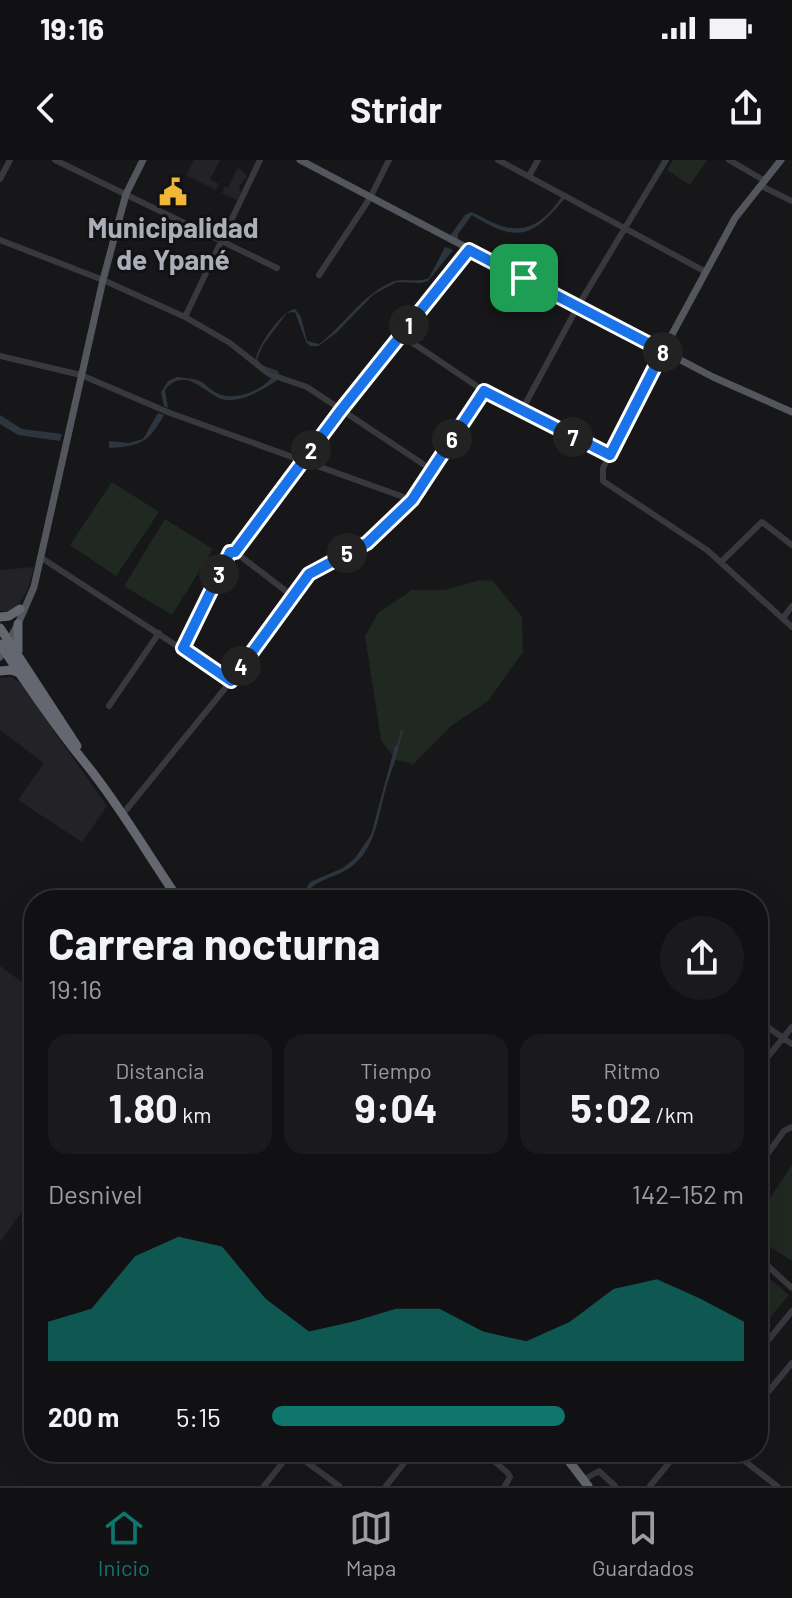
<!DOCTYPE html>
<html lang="es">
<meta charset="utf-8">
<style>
body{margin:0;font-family:Barlow,sans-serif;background:#1a1a1c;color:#f1f3f6;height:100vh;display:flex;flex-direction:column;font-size:30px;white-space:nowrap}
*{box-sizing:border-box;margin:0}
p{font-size:26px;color:#9c9da0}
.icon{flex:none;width:44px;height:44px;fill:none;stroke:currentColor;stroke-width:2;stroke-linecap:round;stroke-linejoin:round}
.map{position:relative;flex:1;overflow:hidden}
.panel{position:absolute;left:24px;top:730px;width:744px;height:572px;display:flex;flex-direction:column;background:#111113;border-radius:32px;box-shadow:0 8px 32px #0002,0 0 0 2px #303133}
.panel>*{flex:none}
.pin{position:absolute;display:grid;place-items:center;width:68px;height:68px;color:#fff;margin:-34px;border-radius:16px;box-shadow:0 4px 12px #0006}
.km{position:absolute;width:40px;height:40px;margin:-20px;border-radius:50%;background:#222;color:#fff;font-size:22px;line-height:40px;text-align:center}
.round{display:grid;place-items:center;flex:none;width:84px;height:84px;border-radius:42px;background:#1a1a1c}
.summary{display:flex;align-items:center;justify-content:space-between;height:136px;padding:0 24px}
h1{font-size:44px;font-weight:700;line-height:60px}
.stats{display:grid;grid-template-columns:repeat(3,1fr);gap:12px;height:136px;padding:8px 24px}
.stats div{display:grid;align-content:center;border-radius:20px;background:#1a1a1c;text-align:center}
.stats b{font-size:40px;font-weight:700}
.stats small{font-size:22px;font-weight:400}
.stats p{font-size:22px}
.chart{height:224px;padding:16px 24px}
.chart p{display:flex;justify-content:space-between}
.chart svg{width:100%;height:144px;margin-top:8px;fill:#0f766e;opacity:.7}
ul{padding:0 24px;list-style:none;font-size:26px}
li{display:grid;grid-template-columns:128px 96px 1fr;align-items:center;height:60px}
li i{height:20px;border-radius:10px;background:#0f766e}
.status{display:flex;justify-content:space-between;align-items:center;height:56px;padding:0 40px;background:#111113;direction:ltr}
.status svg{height:22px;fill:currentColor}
header{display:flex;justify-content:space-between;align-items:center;height:104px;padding:0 24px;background:#111113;font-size:36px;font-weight:700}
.menu{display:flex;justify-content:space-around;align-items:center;height:112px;border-top:2px solid #303133;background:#111113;font-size:22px;color:#9c9da0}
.menu a{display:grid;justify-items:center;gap:4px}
.menu .on{color:#0f766e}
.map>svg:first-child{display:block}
</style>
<div class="status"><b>19:16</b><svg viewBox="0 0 49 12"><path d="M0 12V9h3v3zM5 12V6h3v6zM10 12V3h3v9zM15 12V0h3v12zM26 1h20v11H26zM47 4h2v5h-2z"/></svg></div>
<header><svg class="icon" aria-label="back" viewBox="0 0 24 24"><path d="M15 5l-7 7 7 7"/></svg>Stridr<svg class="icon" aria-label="share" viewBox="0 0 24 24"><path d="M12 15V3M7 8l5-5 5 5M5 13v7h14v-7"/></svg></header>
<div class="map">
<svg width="792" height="1326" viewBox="0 0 792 1326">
<rect width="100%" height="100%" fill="#171719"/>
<path fill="#232327" d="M 194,0 L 220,0 L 210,19 L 219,24 L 216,30 L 186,15 Z
M 238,7 L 247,16 L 239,26 L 241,32 L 237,40 L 222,33 L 225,26 L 228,27 Z
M 34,407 L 28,429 L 17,447 L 11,451 L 0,451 L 0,410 Z
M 11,517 L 20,523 L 107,646 L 82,682 L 18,640 L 44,603 L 0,570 L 0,518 Z
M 0,806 L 34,831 L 34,1035 L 0,1082 Z"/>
<path fill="#1f2821" d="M 673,0 L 707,0 L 690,25 L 667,10 Z
M 112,322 L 159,352 L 116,416 L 70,385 Z
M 165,359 L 213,389 L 172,455 L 124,426 Z
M 480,420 L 493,421 L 522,457 L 523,492 L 488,541 L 451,566 L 413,604 L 396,600 L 381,580 L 365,476 L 378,453 L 412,430 L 444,430 Z
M 792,1005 L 792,1101 L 758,1079 L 758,1056 Z
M 758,1109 L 789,1135 L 758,1172 Z"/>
<path fill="#2d363e" d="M 562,36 L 565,38 C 533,77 518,84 472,55 L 458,74 L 458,80 L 450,76 L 465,55 L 471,52 C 479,55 486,60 494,63 C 525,77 545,62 562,36 Z
M 445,87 L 453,90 L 428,121 L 421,123 L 397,122 L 374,134 L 336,173 L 318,186 L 310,186 L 306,182 L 295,152 L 287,153 L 263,185 L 257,199 L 261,205 L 278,211 L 279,215 L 255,203 C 255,189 281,151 295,149 L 301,157 L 307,181 L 319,184 C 344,166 361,135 392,122 C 403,118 417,123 429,118 Z
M 177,217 C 183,218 191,218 197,220 C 205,222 210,231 219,234 C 236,241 261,231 272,217 L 279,219 C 264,229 245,241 226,240 C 207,238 187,203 165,230 L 168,248 L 164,246 L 161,232 L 168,221 Z
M 158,253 L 164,255 C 148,283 141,286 109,288 L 109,281 L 129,283 L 143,279 Z
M 0,255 L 22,269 L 62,274 L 60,281 L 18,275 L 0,264 Z
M 395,586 L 399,586 C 396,601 390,613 386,628 C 378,655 376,688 352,706 C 334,720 312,718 302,740 L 299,740 L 310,722 L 343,708 L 355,698 L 371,675 Z"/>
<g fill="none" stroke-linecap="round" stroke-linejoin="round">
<path stroke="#2d363e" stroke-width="2" d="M 398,585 L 402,571"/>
<path stroke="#38393e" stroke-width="6" d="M 55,0 L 277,108
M 498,0 L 706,112
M 729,0 L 765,21
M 529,16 L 538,0
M 0,19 L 10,0
M 761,26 L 792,41
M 0,80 L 103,120 L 185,157 L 230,183 L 269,214 L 307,227 L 432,310
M 319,115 L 370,38 L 389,0
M 185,157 L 260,0
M 401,175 L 484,231 L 610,295
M 663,191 L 603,308 L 603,321 L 707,390 L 792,467
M 0,196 L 81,215 L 170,253 L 412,340
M 522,250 L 578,146 L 666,0
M 235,392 L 291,435
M 40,397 L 231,521
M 721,402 L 762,362 L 792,385
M 783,458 L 792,446
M 183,488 L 230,392 L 235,392 L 341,250 L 469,90
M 109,546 L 159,473
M 122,655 L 231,521 L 309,414 L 367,383 L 412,340 L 484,231
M 758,860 L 783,878 L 792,867
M 758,909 L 783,878 L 792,884
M 758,1007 L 784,971 L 792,967
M 758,1097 L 792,1128
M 758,1193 L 792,1151
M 758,1244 L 792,1203
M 293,1292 L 339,1326
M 483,1292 L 508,1313 L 510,1317 L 505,1326
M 733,1292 L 777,1326
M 583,1320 L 599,1311 L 615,1326
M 264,1326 L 291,1292
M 386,1326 L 413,1292
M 650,1326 L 678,1292"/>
<path stroke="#54565d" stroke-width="7" d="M 300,0 L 713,217 L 792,252
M 663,191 L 735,58 L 781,0
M 0,497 L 18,464 L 34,427 L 103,120 L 126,34 L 143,0"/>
<path stroke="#64676f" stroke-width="9" d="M 0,457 L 9,456 L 20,449
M 18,464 L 18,491
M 0,468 L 77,586
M 0,484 C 27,525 55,566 86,604 C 120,646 148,695 179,740
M 0,511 L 11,510 L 20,513
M 562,1292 L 588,1326"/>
</g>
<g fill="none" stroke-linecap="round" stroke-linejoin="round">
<defs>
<path id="route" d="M 469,90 L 663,191 L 610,295 L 484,231 L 412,340 L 367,383 L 309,414 L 231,521 L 183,488 L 230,392 L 235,392 L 341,250 Z"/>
</defs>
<use href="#route" stroke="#fff" stroke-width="16"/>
<use href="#route" stroke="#1a73e8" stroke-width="10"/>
</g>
<defs>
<symbol id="civic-bare" viewBox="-9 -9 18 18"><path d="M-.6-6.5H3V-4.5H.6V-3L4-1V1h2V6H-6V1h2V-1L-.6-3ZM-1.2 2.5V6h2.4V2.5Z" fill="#f1b837" stroke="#121215" stroke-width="2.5" paint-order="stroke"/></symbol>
</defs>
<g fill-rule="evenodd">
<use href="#civic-bare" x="153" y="12" width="40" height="40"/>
</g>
<g text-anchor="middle" stroke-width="6" stroke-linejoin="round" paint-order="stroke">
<g font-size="28" font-weight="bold" fill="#aaaeb9" stroke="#121215">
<text x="173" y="78">Municipalidad<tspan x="173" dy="32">de Ypané</tspan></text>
</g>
</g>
</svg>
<div class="pin" style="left:524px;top:118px;background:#1e9e55"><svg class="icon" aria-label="arrive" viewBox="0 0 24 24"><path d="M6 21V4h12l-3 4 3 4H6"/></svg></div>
<b class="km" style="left:409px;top:165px">1</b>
<b class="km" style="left:311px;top:290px">2</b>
<b class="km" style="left:219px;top:414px">3</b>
<b class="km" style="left:241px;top:506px">4</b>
<b class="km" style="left:347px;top:393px">5</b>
<b class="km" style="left:452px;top:279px">6</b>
<b class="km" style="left:573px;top:277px">7</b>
<b class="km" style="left:663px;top:192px">8</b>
<section class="panel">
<div class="summary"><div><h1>Carrera nocturna</h1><p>19:16</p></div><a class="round"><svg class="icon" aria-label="share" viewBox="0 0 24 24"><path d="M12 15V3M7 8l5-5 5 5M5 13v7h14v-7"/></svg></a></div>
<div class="stats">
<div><p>Distancia</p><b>1.80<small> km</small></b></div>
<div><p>Tiempo</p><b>9:04</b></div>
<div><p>Ritmo</p><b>5:02<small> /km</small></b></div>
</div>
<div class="chart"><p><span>Desnivel</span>142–152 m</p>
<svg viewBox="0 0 160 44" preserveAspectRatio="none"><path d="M0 44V32L10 28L20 12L30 6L40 9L50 25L60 35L70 32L80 28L90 28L100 35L110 38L120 32L130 22L140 19L150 25L160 32V44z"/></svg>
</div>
<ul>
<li><b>200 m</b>5:15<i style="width:62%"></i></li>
</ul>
</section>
</div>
<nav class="menu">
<a class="on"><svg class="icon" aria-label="home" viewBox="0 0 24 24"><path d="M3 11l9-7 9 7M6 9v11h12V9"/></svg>Inicio</a>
<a><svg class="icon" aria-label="map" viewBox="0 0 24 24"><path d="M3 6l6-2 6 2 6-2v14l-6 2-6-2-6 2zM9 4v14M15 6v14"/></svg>Mapa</a>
<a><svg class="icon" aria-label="saved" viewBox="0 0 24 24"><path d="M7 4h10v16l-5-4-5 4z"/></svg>Guardados</a>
</nav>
